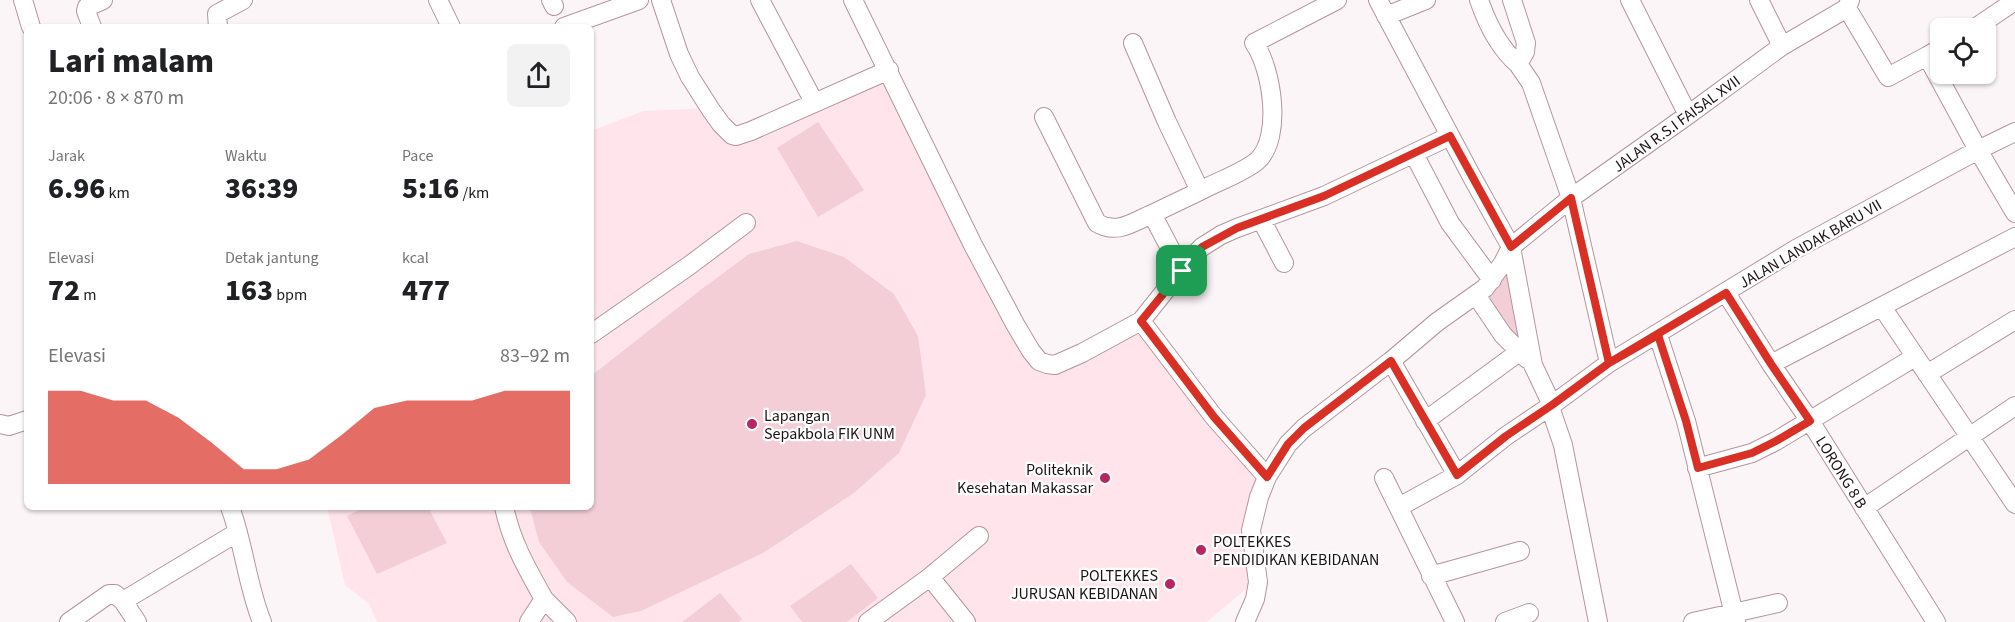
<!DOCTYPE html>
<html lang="id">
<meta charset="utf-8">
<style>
body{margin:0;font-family:"Source Sans 3",sans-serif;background:#f2f2f2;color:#202124;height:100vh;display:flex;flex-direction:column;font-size:22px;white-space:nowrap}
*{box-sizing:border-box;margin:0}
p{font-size:20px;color:#757577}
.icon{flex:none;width:33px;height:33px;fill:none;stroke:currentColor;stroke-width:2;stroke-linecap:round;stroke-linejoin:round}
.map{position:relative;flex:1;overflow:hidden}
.sheet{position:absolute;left:24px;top:24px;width:570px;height:486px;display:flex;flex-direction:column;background:#fff;border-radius:9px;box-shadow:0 2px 4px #0004}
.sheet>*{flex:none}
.buttons{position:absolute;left:1930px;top:18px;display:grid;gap:12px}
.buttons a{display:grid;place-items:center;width:66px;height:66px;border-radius:9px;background:#fff;box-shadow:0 2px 4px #0004;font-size:30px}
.pin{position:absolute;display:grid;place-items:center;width:51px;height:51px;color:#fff;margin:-26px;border-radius:12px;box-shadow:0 3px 9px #0006}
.round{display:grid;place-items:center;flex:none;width:63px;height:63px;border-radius:9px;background:#f2f2f2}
.head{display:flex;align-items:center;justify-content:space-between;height:102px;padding:0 24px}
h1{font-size:33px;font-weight:800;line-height:45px}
.stats{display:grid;grid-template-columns:repeat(3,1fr);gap:9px;height:102px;padding:6px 24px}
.stats div{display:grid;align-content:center}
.stats b{font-size:30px;font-weight:800}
.stats small{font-size:16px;font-weight:400}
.stats p{font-size:16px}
.chart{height:168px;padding:12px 24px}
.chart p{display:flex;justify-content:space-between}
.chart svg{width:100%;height:108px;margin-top:6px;fill:#d93025;opacity:.7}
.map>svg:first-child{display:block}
</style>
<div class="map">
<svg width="2015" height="622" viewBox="0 0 2015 622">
<rect width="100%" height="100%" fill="#fcf5f7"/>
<path fill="#ffe5eb" d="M 886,77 L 1018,334 L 1052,366 L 1047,374 L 1140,328 L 1256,481 L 1252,584 L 1207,622 L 377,622 L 369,604 L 345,585 L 327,507 L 591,507 L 591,131 L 643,111 L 711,108 L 730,137 Z"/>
<path fill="#f3ced7" d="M 818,122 L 864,190 L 818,217 L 777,148 Z
M 797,241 L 844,257 L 894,294 L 918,336 L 926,395 L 899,453 L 854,493 L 763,553 L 641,611 L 613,617 L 567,582 L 539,542 L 530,508 L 591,507 L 591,376 L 703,288 L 749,254 Z
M 1509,268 L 1522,346 L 1484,298 Z
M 365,507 L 428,507 L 447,543 L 377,574 L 347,516 Z
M 851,564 L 878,598 L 847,622 L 802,622 L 790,606 Z
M 720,593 L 742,619 L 739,622 L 682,622 Z"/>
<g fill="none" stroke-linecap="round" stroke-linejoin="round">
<defs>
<path id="minor" d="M 23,0 L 31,27
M 438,0 L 451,27
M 551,0 L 554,6
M 661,0 L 679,54 L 690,77 L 711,110 L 721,124 L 732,135 L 736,136 L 751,131 L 889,70
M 760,0 L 814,102
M 853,0 L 973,245 L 1015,324 L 1031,351 L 1039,361 L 1047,364 L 1055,365 L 1082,353 L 1141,321 L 1214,417 L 1267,477
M 1378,0 L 1472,177 L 1511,247 L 1533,365 L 1552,405
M 1479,0 C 1487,23 1499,48 1518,64
M 1512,0 L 1526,43 L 1525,52 L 1518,64 L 1531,83 L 1571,198 L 1609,363
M 1630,0 L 1688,115
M 1759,0 L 1782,46
M 1850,0 L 1847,8 L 1888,77 L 1927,56
M 1386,16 L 1426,0
M 92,27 L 86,11 L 87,7 L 103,0
M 218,27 L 217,14 L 243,0
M 564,27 L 639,0
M 1975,28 L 2015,1
M 1133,43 L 1167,122 L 1200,191 L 1152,214
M 1941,48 L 1927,56 L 1978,150 L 2015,213
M 1044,117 L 1097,223 C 1117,235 1133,222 1152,214 L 1182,271
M 1414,154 L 1450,223 L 1492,280
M 1200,191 C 1218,181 1241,174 1257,161 C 1283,138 1272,68 1254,43 L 1337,0
M 1261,219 L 1284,263
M 1726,293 L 1771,364 L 1810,421 L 1936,622
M 1476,295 L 1503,335 L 1527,359
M 1882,307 L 2015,504
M 1141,321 L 1192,257 L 1202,247 L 1221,235 L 1237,228 L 1324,196 L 1450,136
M 591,334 L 690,265 L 746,223
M 1658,335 L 1686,421 L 1736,622
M 1391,361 L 1457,475
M 1771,364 L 2015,237
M 1927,374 L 2015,320
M 1550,407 L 1563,445 L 1598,622
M 1425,421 L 1519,352
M 0,424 L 9,426 L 27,420
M 1697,468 L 1752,453 L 1776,441 L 1915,357
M 1384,478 L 1455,622
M 230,507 C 244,544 247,585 262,622
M 504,507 C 512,543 526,567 544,599 L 529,622
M 1399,507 L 1457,475 L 1506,436 L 1552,405 L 1609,363 L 1796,249 L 1978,150 L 2015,132
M 1864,508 L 2015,406
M 1431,576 L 1520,551
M 930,577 L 966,622
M 544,599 L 567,622
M 123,601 L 238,532
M 69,622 L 109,594 L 115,594 L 123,601 L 137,622
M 868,622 L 930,577 L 979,536
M 1245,622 L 1255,599 L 1258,582 L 1251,530 L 1259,497 L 1267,477 L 1288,444 L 1304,428 L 1391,361 L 1437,322 L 1485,288 L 1503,263 L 1511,247 L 1571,198 L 1688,115 L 1782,46 L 1847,8
M 1505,622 L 1529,613
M 1693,622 L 1778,603"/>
</defs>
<use href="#minor" stroke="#b3959c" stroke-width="20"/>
<use href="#minor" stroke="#fff" stroke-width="18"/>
</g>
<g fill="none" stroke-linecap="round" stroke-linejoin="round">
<defs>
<path id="route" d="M 1182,271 L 1141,321 L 1214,417 L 1267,477 L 1288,444 L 1304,428 L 1391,361 L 1457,475 L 1506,436 L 1552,405 L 1609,363 L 1726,293 L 1771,364 L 1810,421 L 1776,441 L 1752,453 L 1698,468 L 1686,421 L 1658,335 L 1609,363 L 1571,198 L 1511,247 L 1450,136 L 1324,196 L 1237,228 L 1202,247 L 1182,271"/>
</defs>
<use href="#route" stroke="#fff" stroke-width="12"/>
<use href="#route" stroke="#d93025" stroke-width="8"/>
</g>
<g fill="#b4275f" stroke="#fff" stroke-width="2">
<circle cx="752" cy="424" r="6"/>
<circle cx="1105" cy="478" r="6"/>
<circle cx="1201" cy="550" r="6"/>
<circle cx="1170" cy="584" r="6"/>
</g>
<g text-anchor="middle" stroke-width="4.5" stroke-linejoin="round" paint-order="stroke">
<g font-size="16" fill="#1d1215" stroke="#fff">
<text transform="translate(1676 123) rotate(-36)" y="6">JALAN R.S.I FAISAL XVII</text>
<text transform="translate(1810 243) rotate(-30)" y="6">JALAN LANDAK BARU VII</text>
<text transform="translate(1842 472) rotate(58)" y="6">LORONG 8 B</text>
</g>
<g font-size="16" fill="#1d1215" stroke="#fff" text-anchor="start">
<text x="764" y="421">Lapangan<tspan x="764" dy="18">Sepakbola FIK UNM</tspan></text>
<text x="1093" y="475" text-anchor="end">Politeknik<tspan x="1093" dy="18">Kesehatan Makassar</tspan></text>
<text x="1213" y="547">POLTEKKES<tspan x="1213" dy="18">PENDIDIKAN KEBIDANAN</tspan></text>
<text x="1158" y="581" text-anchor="end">POLTEKKES<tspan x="1158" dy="18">JURUSAN KEBIDANAN</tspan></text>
</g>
</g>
</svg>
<div class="buttons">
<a><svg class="icon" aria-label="locate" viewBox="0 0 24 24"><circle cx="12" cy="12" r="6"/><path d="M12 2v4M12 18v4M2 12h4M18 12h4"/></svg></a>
</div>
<div class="pin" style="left:1182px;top:271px;background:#1e9e55"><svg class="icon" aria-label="arrive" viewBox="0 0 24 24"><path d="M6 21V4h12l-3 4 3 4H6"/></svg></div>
<section class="sheet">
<div class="head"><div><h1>Lari malam</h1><p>20:06 · 8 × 870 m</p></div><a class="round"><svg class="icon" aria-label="share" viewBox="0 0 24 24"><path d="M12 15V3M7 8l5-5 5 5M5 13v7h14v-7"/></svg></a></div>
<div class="stats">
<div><p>Jarak</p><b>6.96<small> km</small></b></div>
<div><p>Waktu</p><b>36:39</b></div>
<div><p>Pace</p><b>5:16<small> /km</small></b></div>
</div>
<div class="stats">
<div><p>Elevasi</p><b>72<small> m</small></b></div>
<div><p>Detak jantung</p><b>163<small> bpm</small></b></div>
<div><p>kcal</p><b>477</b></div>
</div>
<div class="chart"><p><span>Elevasi</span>83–92 m</p>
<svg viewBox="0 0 160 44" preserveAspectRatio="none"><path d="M0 44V6L10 6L20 10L30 10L40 17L50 27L60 38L70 38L80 34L90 24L100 13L110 10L120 10L130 10L140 6L150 6L160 6V44z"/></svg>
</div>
</section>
</div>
